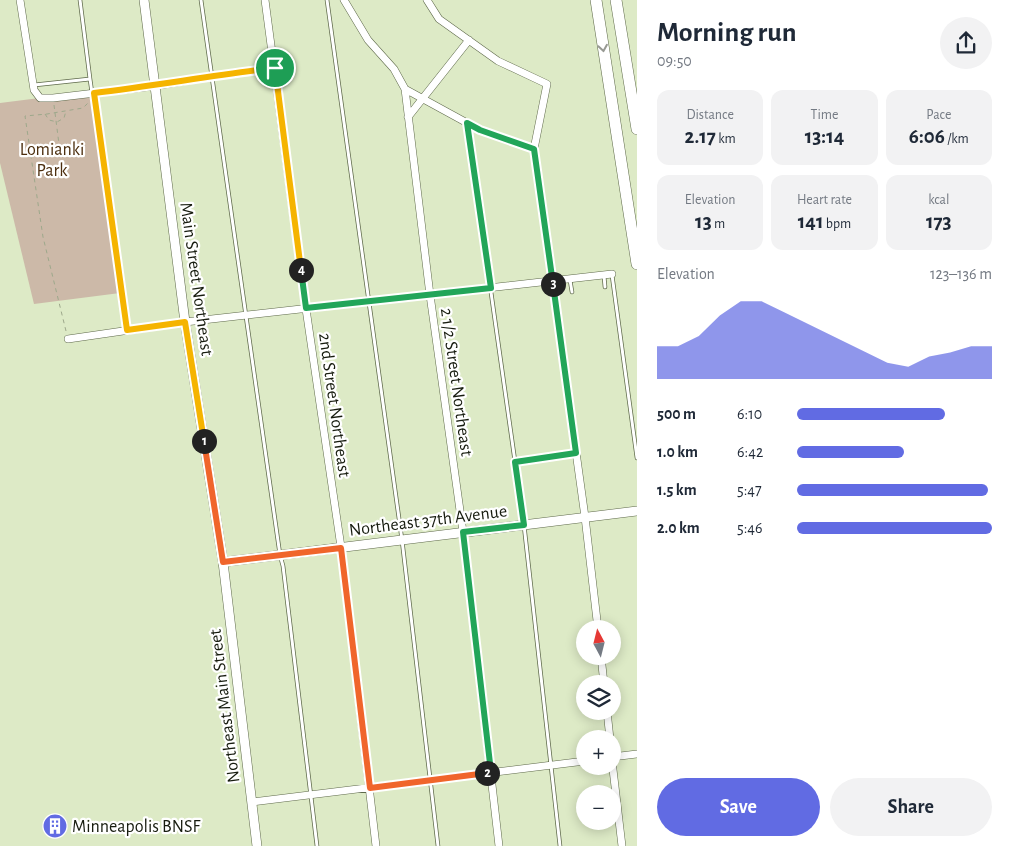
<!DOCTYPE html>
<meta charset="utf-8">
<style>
body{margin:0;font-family:"Alegreya Sans",sans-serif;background:#f2f2f3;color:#1f2937;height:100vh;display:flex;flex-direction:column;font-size:19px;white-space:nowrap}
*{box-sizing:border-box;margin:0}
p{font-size:16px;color:#747a83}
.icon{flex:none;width:28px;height:28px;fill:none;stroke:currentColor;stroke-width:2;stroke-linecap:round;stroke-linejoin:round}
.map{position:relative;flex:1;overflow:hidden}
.side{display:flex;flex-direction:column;background:#fff;width:375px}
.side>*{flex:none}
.needle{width:32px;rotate:353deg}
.controls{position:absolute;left:576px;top:620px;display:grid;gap:10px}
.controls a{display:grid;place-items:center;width:45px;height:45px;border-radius:50%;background:#fff;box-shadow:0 2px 12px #0003;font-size:25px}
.pin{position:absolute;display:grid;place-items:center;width:42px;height:42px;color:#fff;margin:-21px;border:2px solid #fff;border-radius:50%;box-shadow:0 1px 5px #0007}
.km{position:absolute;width:25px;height:25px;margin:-12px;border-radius:50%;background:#222;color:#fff;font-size:14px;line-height:25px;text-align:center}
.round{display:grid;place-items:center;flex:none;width:52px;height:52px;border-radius:26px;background:#f2f2f3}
.headline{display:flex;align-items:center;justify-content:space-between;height:85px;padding:0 20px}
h1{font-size:28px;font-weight:700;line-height:38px}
.metrics{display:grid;grid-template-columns:repeat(3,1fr);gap:8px;height:85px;padding:5px 20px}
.metrics div{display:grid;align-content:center;border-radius:12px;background:#f2f2f3;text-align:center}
.metrics b{font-size:21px;font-weight:700}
.metrics small{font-size:14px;font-weight:400}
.metrics p{font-size:14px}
.chart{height:140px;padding:10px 20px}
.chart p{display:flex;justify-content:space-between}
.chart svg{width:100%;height:90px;margin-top:5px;fill:#616be3;opacity:.7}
.primary-button{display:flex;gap:10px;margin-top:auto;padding:10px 20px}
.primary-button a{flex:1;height:58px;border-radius:30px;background:#616be3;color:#fff;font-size:20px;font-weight:700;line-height:58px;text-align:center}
.primary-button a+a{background:#f2f2f3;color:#1f2937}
ul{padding:0 20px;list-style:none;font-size:16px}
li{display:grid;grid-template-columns:80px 60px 1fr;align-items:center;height:38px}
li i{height:12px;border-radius:6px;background:#616be3}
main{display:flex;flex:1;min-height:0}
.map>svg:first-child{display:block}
</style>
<main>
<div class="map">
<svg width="637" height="846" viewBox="0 0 637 846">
<rect width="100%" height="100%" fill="#ddeac6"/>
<path fill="#ccb9a8" d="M 95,91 L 120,293 L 34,304 L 0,163 L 0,103 Z"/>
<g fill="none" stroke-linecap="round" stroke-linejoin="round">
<defs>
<path id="service" d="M 80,0 L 90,79
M 201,0 L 280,555 L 283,566 L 317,846
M 327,0 L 402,540 L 438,846
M 34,85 L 90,79 L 92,93
M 94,94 L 127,330
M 467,123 L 524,525 L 560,846
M 612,275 L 637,458
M 604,276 L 605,287
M 570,280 L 572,292
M 515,462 L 576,453"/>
<path id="minor" d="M 20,0 L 34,90 L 40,98 L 53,98 L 155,86 L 213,76 L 275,68
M 265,0 L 306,309 L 341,547 L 376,846
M 344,0 L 368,40 L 394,69 L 405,89 L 480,130 L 534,149
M 427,0 L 439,19 L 498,61 L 547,84 L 534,149 L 585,517 L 598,629
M 405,89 L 430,295 L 463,532 L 499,846
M 408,117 L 469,40
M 68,339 L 185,322 L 612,274
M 601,656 L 604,684
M 607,711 L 610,739
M 612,757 L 637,754
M 612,761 L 622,846
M 252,802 L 585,761"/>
<path id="tertiary" d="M 144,0 L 185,322 L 223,562 L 257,846
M 223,562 L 637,511"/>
<path id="primary" d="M 596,0 L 637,264
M 616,0 L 637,129"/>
</defs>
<use href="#service" stroke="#5e694a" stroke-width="4.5"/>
<use href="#minor" stroke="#5e694a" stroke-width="8"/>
<use href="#tertiary" stroke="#5e694a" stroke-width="10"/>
<use href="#primary" stroke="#5e694a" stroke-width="12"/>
<path stroke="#9da88b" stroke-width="1" stroke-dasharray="4 4" stroke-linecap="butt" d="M 54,105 L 60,152
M 45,114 L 49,120 L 57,122 L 64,118 L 66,111
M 66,331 L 43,237 L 25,116 L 47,114 L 83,108 L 89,102"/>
<use href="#service" stroke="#fff" stroke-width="3"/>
<use href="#minor" stroke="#fff" stroke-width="7"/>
<use href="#tertiary" stroke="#fff" stroke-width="9"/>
<use href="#primary" stroke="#fff" stroke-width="11"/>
</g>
<defs><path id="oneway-chevron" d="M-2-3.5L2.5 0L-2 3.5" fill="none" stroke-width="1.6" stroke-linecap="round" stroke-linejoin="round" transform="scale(1.25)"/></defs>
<use stroke="#979993" href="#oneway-chevron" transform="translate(603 48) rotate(81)"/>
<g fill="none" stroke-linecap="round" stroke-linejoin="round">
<defs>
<path id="split-1" d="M 204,441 L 185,322 L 127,330 L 94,93 C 154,86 214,75 275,68"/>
<path id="split-2" d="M 204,441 L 223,562 L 341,548 L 370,788 L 487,773"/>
<path id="split-3" d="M 487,773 L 491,772 L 463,532 L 524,525 L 515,462 L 576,453 L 553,284"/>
<path id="split-4" d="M 301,270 L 306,308 L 491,288 L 467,123 L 480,130 L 534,149 L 553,284"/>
<path id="split-5" d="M 275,68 L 301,270"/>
</defs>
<use href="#split-1" stroke="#fff" stroke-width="10"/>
<use href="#split-2" stroke="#fff" stroke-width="10"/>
<use href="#split-3" stroke="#fff" stroke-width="10"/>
<use href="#split-4" stroke="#fff" stroke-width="10"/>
<use href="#split-5" stroke="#fff" stroke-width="10"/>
<use href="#split-1" stroke="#f5b400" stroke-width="6"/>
<use href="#split-2" stroke="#f0652b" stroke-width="6"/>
<use href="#split-3" stroke="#22a559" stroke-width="6"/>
<use href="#split-4" stroke="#22a559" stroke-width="6"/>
<use href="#split-5" stroke="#f5b400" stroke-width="6"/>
</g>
<defs>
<symbol id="building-disc" viewBox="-11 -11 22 22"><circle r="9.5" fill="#616be3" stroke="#fff"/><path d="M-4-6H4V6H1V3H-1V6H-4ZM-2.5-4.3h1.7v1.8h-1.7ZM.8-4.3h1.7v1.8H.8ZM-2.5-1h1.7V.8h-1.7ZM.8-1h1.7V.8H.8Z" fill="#fff"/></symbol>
</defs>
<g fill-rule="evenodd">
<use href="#building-disc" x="41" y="812" width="28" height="28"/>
</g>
<g text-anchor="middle" stroke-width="4.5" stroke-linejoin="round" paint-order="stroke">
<g font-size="18" fill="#4c2e0e" stroke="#fff">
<text x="52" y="155">Lomianki<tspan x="52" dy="21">Park</tspan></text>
</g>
<g font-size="18" fill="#171c0f" stroke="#fff">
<text transform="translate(197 279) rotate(82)" y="6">Main Street Northeast</text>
<text transform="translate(457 382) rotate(82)" y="6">2 1/2 Street Northeast</text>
<text transform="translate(335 405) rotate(82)" y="6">2nd Street Northeast</text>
<text transform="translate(428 520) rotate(-7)" y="6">Northeast 37th Avenue</text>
<text transform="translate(224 706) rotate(-97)" y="6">Northeast Main Street</text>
</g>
<g font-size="18" fill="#171c0f" stroke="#fff" text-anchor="start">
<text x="72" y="832">Minneapolis BNSF</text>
</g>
</g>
</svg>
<div class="controls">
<a><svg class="needle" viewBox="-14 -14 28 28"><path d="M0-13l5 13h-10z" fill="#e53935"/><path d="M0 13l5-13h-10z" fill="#747a83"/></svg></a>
<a><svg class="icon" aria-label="layers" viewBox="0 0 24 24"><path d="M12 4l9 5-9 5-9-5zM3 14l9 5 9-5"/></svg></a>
<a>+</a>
<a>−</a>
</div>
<div class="pin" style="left:275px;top:68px;background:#1e9e55"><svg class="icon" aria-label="arrive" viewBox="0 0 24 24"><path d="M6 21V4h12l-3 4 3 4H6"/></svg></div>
<b class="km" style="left:204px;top:441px">1</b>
<b class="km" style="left:487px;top:773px">2</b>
<b class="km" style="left:553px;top:284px">3</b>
<b class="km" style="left:301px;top:270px">4</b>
</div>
<section class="side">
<div class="headline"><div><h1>Morning run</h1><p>09:50</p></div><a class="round"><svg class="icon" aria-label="share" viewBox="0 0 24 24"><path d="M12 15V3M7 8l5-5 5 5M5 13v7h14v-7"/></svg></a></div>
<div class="metrics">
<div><p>Distance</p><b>2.17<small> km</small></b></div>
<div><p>Time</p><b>13:14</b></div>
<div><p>Pace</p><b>6:06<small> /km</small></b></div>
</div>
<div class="metrics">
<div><p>Elevation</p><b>13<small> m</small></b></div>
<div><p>Heart rate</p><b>141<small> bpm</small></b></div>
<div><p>kcal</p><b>173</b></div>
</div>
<div class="chart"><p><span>Elevation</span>123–136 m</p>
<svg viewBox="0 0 160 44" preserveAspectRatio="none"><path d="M0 44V28L10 28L20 23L30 13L40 6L50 6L60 11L70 16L80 21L90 26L100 31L110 36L120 38L130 33L140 31L150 28L160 28V44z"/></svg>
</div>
<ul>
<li><b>500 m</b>6:10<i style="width:76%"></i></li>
<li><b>1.0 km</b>6:42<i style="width:55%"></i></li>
<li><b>1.5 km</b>5:47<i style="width:98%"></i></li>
<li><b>2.0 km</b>5:46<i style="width:100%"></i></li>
</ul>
<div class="primary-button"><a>Save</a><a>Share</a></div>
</section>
</main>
